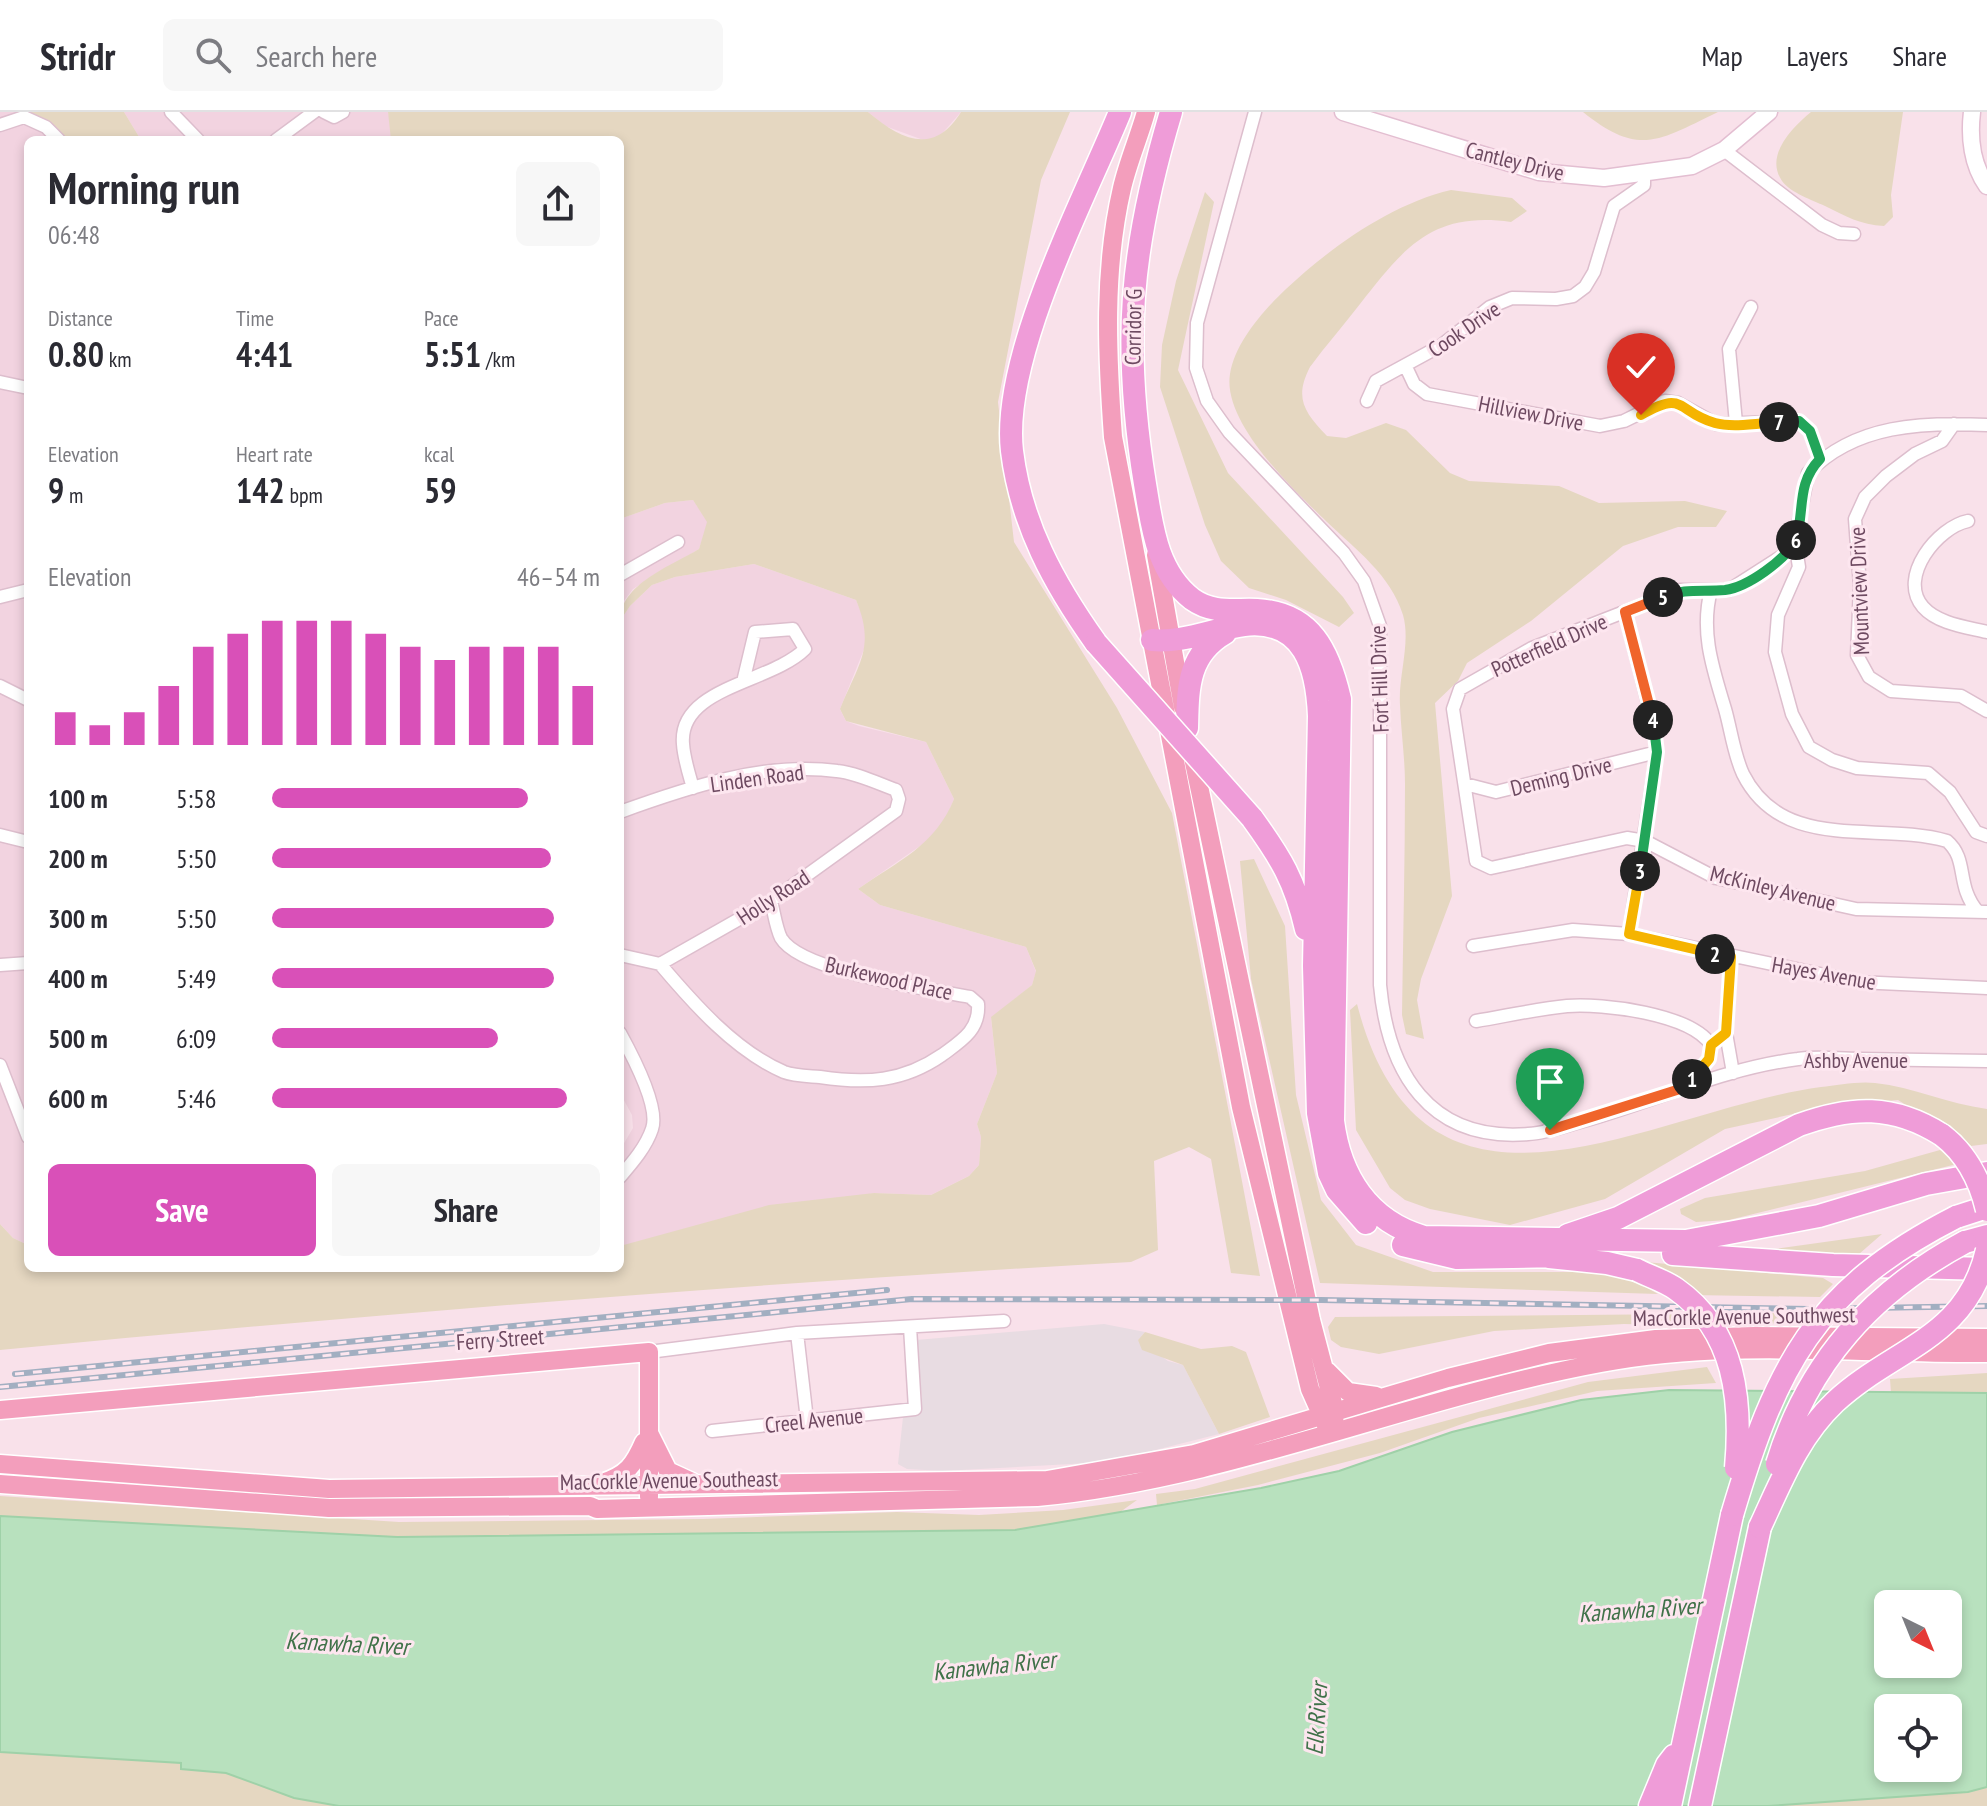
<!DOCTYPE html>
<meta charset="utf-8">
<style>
body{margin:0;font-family:"PT Sans Narrow",sans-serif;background:#f7f7f7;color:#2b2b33;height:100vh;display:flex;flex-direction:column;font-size:30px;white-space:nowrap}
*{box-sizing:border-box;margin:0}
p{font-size:26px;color:#7c7c81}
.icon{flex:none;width:44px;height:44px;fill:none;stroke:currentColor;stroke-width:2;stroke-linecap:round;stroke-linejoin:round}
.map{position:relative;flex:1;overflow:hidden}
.side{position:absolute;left:24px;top:24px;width:600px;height:1136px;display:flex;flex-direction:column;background:#fff;border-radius:12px;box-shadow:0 4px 12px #0003}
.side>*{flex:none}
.needle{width:52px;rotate:137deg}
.fabs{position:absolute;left:1874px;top:1478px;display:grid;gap:16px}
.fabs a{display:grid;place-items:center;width:88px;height:88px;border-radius:12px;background:#fff;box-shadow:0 4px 12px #0003;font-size:40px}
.pin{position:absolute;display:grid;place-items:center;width:68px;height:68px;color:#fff;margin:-82px -34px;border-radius:50% 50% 50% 0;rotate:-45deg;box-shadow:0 0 8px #0007}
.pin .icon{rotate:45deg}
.km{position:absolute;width:40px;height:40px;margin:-20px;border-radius:50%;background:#222;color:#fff;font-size:22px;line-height:40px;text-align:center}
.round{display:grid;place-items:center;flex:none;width:84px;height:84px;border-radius:12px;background:#f7f7f7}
.overview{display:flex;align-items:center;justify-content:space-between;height:136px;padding:0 24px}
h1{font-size:44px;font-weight:700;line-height:60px}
.figures{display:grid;grid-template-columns:repeat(3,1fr);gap:12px;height:136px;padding:8px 24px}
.figures div{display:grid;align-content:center}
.figures b{font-size:34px;font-weight:700}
.figures small{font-size:22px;font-weight:400}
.figures p{font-size:22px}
.chart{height:224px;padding:16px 24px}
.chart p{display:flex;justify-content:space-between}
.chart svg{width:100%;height:144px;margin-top:8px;stroke:#d950b8;stroke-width:6}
.action{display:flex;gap:16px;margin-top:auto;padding:16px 24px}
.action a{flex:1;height:92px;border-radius:12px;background:#d950b8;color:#fff;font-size:32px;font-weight:700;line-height:92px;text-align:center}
.action a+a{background:#f7f7f7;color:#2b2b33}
ul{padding:0 24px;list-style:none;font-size:26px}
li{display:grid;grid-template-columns:128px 96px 1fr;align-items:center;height:60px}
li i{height:20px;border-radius:10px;background:#d950b8}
header{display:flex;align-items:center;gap:48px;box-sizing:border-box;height:112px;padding:0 40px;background:#fff;border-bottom:2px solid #e1e1e2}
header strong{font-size:38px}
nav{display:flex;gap:44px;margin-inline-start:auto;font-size:28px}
.search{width:560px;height:72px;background:#f7f7f7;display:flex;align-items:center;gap:20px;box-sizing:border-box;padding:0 28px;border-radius:12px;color:#7c7c81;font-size:30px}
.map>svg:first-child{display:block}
</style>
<header>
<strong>Stridr</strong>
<div class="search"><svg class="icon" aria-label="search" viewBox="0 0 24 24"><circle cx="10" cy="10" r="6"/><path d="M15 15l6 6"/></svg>Search here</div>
<nav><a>Map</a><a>Layers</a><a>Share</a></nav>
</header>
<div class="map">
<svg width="1987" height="1694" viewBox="0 0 1987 1694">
<rect width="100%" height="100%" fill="#f9e1ea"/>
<path fill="#f2d3e0" d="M 0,0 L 19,0 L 56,28 L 28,28 L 28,1133 L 13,1126 L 0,1112 Z
M 124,0 L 388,0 L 392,17 L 391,28 L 141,28 Z
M 868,0 L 961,0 L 940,24 L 926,29 L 885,14 Z
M 693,388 L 708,410 L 699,437 L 633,477 L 620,494 L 620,407 L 665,391 Z
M 754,452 L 856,488 L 867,514 L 867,530 L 840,597 L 846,609 L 859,614 L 926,630 L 954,687 L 943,713 L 933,725 L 858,777 L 880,793 L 1026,835 L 1036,860 L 1032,873 L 991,906 L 997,961 L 977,1012 L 981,1025 L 979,1053 L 969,1064 L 931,1083 L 874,1081 L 620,1134 L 620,1038 L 633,1016 L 632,1003 L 620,981 L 620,509 L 630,494 L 652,473 L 675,465 Z"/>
<path fill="#e8dce2" d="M 1104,1212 L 1145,1220 L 1138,1228 L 1168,1249 L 1183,1253 L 1219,1322 L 1108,1350 L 943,1359 L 907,1357 L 898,1352 L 903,1305 L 900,1292 L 922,1286 L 916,1228 Z"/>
<path fill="#e5d7c1" d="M 19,0 L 124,0 L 141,28 L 56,28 Z
M 388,0 L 868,0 C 901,28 934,44 961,0 L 1070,0 L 1041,68 L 998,290 L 1014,430 L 1117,596 L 1172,701 L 1260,1164 L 1231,1161 L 1211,1047 L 1189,1035 L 1154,1049 L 1158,1138 L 1131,1150 C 753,1171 377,1202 0,1238 L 0,1112 L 13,1126 L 28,1133 L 28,1156 L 620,1156 L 620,1134 L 769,1093 L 874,1081 L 931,1083 L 969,1064 L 979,1053 L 981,1025 L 977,1012 L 997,961 L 991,905 L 1032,873 L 1036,859 L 1026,835 L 880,793 L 858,777 C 898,749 935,734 954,687 L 926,630 L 846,609 L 840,597 C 858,552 876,536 856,488 L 754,452 L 675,465 L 652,473 L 630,494 L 620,509 C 620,472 671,454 699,437 L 707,410 L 693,388 L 665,391 L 620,407 L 620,28 L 391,28 Z
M 1583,0 L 1718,0 C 1658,29 1639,45 1583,0 Z
M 1811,0 L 1903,0 L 1891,83 L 1893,105 L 1884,114 C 1860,113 1846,104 1825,94 C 1812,88 1791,81 1782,69 C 1764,43 1793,15 1811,0 Z
M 1451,78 L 1512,86 L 1527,99 L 1511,110 C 1432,99 1404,136 1360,192 C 1344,213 1326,233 1310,255 C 1294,286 1304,300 1327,324 L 1346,326 L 1386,311 L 1406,318 L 1450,361 L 1469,369 L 1559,374 L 1599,391 L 1685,389 L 1727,399 L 1716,415 L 1678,415 L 1623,434 L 1531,509 L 1467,551 L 1458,569 L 1435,591 L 1452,784 L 1421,867 L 1417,888 L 1424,927 L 1406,922 L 1402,903 C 1403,826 1405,749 1405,672 C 1405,646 1401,620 1400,593 C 1398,564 1411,531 1403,503 C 1391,463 1355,437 1327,410 C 1295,379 1222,311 1230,262 C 1235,230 1264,198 1286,177 C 1331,135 1391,92 1451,78 Z
M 1205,80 L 1214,90 L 1178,258 L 1228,361 L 1343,485 L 1354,501 L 1339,515 L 1286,488 L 1249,476 L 1221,449 L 1205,413 L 1160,275 L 1162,233 L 1176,169 Z
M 1254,747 L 1285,814 L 1296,983 L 1321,1088 L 1356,1133 L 1433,1160 L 1619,1160 L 1658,1182 L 1320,1171 L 1251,867 L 1240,749 Z
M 1357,892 C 1424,1151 1650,998 1821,975 C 1837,973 1859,969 1875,971 C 1913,975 1949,992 1987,997 L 1987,1032 L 1971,1034 L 1898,988 L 1825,995 L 1725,1017 L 1605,1087 L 1510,1113 L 1430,1097 L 1405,1088 L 1390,1076 L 1356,1018 L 1350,898 Z
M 1940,1038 L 1957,1052 L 1729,1108 L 1696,1110 L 1681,1102 L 1680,1097 L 1705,1086 L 1865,1059 Z
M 1882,1122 L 1851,1149 L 1775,1137 Z
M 1645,1150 L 1823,1166 L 1833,1172 L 1820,1185 L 1692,1183 Z
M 1708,1199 L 1802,1202 L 1794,1212 L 1722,1211 Z
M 1689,1202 L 1702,1214 L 1624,1212 L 1494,1219 L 1379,1242 L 1341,1235 L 1331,1228 L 1328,1215 L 1335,1205 Z
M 1145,1220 L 1201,1237 L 1232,1234 L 1246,1240 L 1270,1305 L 1219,1322 L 1183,1253 L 1142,1238 L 1138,1228 Z
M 1707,1255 L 1716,1271 L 1597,1279 L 1479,1306 L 1380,1341 L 1258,1373 L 1157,1393 L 1156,1382 L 1195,1377 L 1588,1270 Z
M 1987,1261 L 1987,1281 L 1891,1281 L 1890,1267 Z
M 0,1384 L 399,1410 L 703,1407 L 897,1400 L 979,1403 L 1063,1398 L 1137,1388 L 1116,1403 L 1015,1418 L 397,1425 L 0,1404 Z
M 0,1640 L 182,1651 L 181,1657 L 226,1661 L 294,1686 L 339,1694 L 0,1694 Z
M 1987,1675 L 1987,1694 L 1768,1694 L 1971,1679 Z"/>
<path fill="#b8e1be" stroke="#9fd1a8" stroke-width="2" fill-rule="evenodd" d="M 1669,1278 L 1987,1281 L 1987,1675 L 1968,1680 L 1768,1694 L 339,1694 L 294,1686 L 226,1661 L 181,1657 L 181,1651 L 0,1640 L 0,1404 L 397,1425 L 1015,1418 L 1261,1376 L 1339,1359 L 1452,1320 L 1581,1288 ZM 1888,1492 L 1948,1492 L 1948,1552 L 1888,1552 ZM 1888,1596 L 1948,1596 L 1948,1656 L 1888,1656 Z"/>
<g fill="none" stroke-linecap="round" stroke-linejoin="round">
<defs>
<path id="street" d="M 171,0 L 198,28
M 324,0 L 334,5 L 343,0
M 1255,0 L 1197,211 L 1196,256 L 1207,289 L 1229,320 L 1344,441 L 1364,469 L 1380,514 L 1380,873 C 1388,960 1429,1030 1528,1022 C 1548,1021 1568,1013 1587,1008 C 1657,988 1725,956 1798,947 C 1817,944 1839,947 1859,947 C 1902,948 1944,948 1987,949
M 0,13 L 24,5 L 46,15 L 59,28
M 276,28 L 314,0
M 1724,38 L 1822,113 L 1839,121 L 1854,122
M 1406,255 L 1414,272 L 1427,282 L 1600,314 L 1624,309 L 1665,289 L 1678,291 L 1716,312 L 1799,309 L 1810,319 L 1820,347
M 0,270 L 28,276
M 1367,289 L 1376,269 L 1442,233 L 1490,195 L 1512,186 L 1556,187 L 1573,184 L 1585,175 L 1594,160 L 1614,94 L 1644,73 L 1644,60
M 1736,311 L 1729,237 L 1751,195
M 1954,312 L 1942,329 L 1915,342 L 1886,364 L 1865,385 L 1855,407 L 1860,474 L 1857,543 L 1869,565 L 1891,579 L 1961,584 L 1987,599
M 1987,313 C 1923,310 1855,312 1808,361 L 1795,430 L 1799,455 L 1778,503 L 1775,540 L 1792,602 L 1809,635 L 1832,648 L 1857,656 L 1928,661 L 1950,680 L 1976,720 L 1987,724
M 1968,409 C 1938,415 1897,465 1923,495 C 1938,512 1967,515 1987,520
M 1795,430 L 1787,441 L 1729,478 L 1680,478 L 1532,536 L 1460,577 L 1453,597 L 1476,749 L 1491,756 L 1627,726 L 1645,729 L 1716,766 L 1856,797 L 1987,800
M 620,463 L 678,430
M 1711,478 C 1700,520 1713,557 1725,597 C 1731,618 1734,643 1743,662 C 1783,742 1877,709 1947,729 C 1969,748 1955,773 1978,800
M 0,485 L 28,478
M 1625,500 L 1652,607 L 1657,640 L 1629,822
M 0,574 L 28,588
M 1465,672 L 1496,680 L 1657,640
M 693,676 C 689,662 684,647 683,632 C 678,575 771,571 805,537 L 793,517 L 755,520 L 743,570
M 620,700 C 686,676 766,649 837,659 C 857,661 877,671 896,678 L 899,687 L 896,699 L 771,789 L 660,852 L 620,843
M 0,723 L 28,730
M 1473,834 L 1573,818 L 1629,822 L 1858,870 L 1987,876
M 1731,845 L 1726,921 L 1733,961
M 660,852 C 693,891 735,939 784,960 C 794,964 809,964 820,965 C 866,972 903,970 942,943 C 961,929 980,918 978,892 L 970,885 C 930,877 801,860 781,826 C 776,816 774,800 771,789
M 0,853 L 28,851
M 1476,909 C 1506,904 1537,897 1567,894 C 1603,891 1691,902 1711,933 L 1709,947 L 1686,972
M 620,921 C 631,941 660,995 652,1017 C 646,1035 632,1051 620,1065
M 0,953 L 28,1025
M 797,1221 L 807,1308
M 649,1240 L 797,1221 L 1004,1209
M 712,1319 L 915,1297 L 910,1215"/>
<path id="secondary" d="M 1343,0 L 1539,60 L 1604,66 L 1692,54 L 1724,38 L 1769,0
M 1972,0 C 1969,25 1972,53 1987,74"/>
<path id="primary" d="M 1146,0 C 1139,25 1128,50 1122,76 C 1103,158 1107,242 1113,325 L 1241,995 L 1310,1277 L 1326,1313
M 1156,443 L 1183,595
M 1191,636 L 1311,1208 L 1335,1299 L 1334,1311
M 1327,1259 L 1348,1280 L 1376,1284
M 0,1298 L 649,1240 L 649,1385
M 650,1323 L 668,1359 L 692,1370
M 0,1352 L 329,1377 L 1047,1368 L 1194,1342 L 1448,1266 L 1549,1241 L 1656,1227 L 1754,1224 L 1987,1226
M 602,1371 C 627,1363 634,1353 644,1330
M 0,1372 L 329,1396 L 590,1394 L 597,1397 L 1037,1385 C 1230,1367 1410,1286 1601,1251 C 1724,1227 1862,1242 1987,1241"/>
<path id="highway" d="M 1171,0 C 1130,137 1122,231 1145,372 C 1152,413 1156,459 1192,487 C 1213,502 1233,497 1257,498 C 1312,501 1329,540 1340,587 L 1333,1009 C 1340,1064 1368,1109 1424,1125 L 1686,1129 L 1819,1104 L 1926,1072 L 1987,1061
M 1152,528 C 1184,531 1213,517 1244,513 C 1305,506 1317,557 1319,604 L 1314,854 L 1318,1001 L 1329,1061 L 1337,1078 L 1366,1111
M 1096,531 C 1054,472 1021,412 1012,339 C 1001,245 1084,88 1120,0
M 1187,616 C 1188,577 1187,543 1225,521
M 1252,706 C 1281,746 1295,769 1306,817
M 1956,1105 L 1987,1095
M 1568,1123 L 1618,1106 L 1799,1013 C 1851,994 1893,992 1942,1023
M 1965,1130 L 1987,1124
M 1403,1133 L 1457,1146 L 1562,1144
M 1673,1142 L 1833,1153 L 1987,1157
M 1549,1145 L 1607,1151 L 1637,1158
M 1650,1694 L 1667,1653 L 1674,1644
M 1670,1694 L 1732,1403
M 1700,1694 L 1760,1415"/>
</defs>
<use href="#street" stroke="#ddbecd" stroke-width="15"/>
<use href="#secondary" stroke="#e3bed1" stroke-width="19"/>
<use href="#primary" stroke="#fff" stroke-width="21"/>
<use href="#highway" stroke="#fff" stroke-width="25"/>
<use href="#street" stroke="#fff" stroke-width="12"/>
<use href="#secondary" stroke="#fff" stroke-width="16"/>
<use href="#primary" stroke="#f39ebc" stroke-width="18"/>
<use href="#highway" stroke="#ef9cd8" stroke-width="22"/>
<defs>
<path id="rail" d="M 15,1262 L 887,1178
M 0,1275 L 912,1187 L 1321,1188 L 1809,1197 L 1987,1194"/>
</defs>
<use href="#rail" stroke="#a2afc1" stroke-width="6"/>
<use href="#rail" stroke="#fde6ef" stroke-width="3" stroke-dasharray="9" stroke-linecap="butt"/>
<defs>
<path id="highway-bridge" d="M 1096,531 L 1252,706
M 1942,1023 C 1967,1042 1980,1068 1987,1098
M 1637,1158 C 1649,1164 1665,1169 1676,1177 C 1736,1219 1742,1290 1736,1356
M 1777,1352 C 1808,1250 1872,1180 1965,1130
M 1732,1403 C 1776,1255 1813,1178 1956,1105
M 1760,1415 C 1781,1370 1798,1325 1835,1290 C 1893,1236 1967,1227 1987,1138"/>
</defs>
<use href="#highway-bridge" stroke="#fff" stroke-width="25" stroke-linecap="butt"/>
<use href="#highway-bridge" stroke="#ef9cd8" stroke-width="22"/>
</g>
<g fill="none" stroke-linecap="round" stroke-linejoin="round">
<defs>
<path id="split-1" d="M 1550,1018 L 1680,977 L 1692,967"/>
<path id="split-2" d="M 1692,967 L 1709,947 L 1711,933 L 1726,921 L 1731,845 L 1715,842"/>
<path id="split-3" d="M 1640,759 L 1629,822 L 1715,842"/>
<path id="split-4" d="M 1640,759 L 1657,640 L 1653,608"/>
<path id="split-5" d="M 1653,608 L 1625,500 L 1663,485"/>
<path id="split-6" d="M 1663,485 C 1685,476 1702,480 1725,478 C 1748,475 1785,448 1796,428"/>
<path id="split-7" d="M 1779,310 L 1799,309 L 1810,319 L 1820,347 C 1796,372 1805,398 1796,428"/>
<path id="split-8" d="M 1641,303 C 1686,277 1676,300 1715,311 C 1733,316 1761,311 1779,310"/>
</defs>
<use href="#split-1" stroke="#fff" stroke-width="16"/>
<use href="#split-2" stroke="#fff" stroke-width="16"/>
<use href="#split-3" stroke="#fff" stroke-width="16"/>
<use href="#split-4" stroke="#fff" stroke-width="16"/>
<use href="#split-5" stroke="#fff" stroke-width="16"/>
<use href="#split-6" stroke="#fff" stroke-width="16"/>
<use href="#split-7" stroke="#fff" stroke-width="16"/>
<use href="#split-8" stroke="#fff" stroke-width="16"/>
<use href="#split-1" stroke="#f0652b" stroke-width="10"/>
<use href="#split-2" stroke="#f5b400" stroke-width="10"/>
<use href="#split-3" stroke="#f5b400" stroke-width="10"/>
<use href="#split-4" stroke="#22a559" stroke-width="10"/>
<use href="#split-5" stroke="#f0652b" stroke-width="10"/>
<use href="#split-6" stroke="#22a559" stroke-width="10"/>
<use href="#split-7" stroke="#22a559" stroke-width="10"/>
<use href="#split-8" stroke="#f5b400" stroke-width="10"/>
</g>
<g text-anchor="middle" stroke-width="6" stroke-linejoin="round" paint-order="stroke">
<g font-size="22" fill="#6e4a61" stroke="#fde6ef">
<text transform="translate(1515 49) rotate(14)" y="8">Cantley Drive</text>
<text transform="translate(1133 215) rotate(-89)" y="8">Corridor G</text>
<text transform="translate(1464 217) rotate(-34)" y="8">Cook Drive</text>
<text transform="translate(1531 301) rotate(11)" y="8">Hillview Drive</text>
<text transform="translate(1859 479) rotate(-92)" y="8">Mountview Drive</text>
<text transform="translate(1549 533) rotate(-24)" y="8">Potterfield Drive</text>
<text transform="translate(1379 567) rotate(-92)" y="8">Fort Hill Drive</text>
<text transform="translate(1561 664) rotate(-14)" y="8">Deming Drive</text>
<text transform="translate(757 666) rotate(-8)" y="8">Linden Road</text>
<text transform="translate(1773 776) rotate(14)" y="8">McKinley Avenue</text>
<text transform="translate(773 785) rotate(-33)" y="8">Holly Road</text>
<text transform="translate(1824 861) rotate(10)" y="8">Hayes Avenue</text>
<text transform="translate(889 866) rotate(13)" y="8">Burkewood Place</text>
<text x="1856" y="956">Ashby Avenue</text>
<text transform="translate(1744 1204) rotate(-1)" y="8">MacCorkle Avenue Southwest</text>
<text transform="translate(500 1227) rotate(-4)" y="8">Ferry Street</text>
<text transform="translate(814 1308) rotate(-6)" y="8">Creel Avenue</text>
<text transform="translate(669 1368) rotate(-1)" y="8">MacCorkle Avenue Southeast</text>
</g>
<g font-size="24" font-style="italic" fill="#407249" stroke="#fde6ef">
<text transform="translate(1640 1498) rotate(-4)" y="8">Kanawha River</text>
<text transform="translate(347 1532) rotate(3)" y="8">Kanawha River</text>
<text transform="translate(994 1554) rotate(-6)" y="8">Kanawha River</text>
<text transform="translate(1317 1607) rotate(-86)" y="8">Elk River</text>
</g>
</g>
</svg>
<div class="fabs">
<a><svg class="needle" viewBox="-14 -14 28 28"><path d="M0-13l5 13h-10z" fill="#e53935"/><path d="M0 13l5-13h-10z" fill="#7c7c81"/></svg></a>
<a><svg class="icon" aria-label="locate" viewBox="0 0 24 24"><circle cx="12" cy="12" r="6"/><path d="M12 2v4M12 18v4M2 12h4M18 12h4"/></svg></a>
</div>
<div class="pin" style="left:1550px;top:1018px;background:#1e9e55"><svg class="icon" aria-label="arrive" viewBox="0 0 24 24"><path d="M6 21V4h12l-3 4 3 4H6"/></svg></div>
<div class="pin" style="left:1641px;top:303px;background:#d93025"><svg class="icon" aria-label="check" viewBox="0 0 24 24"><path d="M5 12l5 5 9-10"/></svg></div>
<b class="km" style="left:1692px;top:967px">1</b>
<b class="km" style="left:1715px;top:842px">2</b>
<b class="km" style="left:1640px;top:759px">3</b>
<b class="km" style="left:1653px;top:608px">4</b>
<b class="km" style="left:1663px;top:485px">5</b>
<b class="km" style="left:1796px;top:428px">6</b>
<b class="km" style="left:1779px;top:310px">7</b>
<section class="side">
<div class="overview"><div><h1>Morning run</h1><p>06:48</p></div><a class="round"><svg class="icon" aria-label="share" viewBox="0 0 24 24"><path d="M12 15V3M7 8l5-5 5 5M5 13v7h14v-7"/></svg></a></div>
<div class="figures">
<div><p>Distance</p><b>0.80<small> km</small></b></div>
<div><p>Time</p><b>4:41</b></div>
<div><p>Pace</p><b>5:51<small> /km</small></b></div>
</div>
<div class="figures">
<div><p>Elevation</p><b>9<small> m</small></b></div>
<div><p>Heart rate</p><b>142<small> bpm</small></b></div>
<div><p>kcal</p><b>59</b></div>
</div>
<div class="chart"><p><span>Elevation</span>46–54 m</p>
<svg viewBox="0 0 160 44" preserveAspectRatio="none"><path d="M5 44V34M15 44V38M25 44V34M35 44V26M45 44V14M55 44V10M65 44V6M75 44V6M85 44V6M95 44V10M105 44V14M115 44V18M125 44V14M135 44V14M145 44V14M155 44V26"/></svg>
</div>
<ul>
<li><b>100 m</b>5:58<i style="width:78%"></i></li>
<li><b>200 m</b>5:50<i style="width:85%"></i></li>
<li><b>300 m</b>5:50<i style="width:86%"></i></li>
<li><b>400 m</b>5:49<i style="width:86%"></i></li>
<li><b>500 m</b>6:09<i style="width:69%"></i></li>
<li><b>600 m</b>5:46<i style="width:90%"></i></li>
</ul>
<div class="action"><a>Save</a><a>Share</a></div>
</section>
</div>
